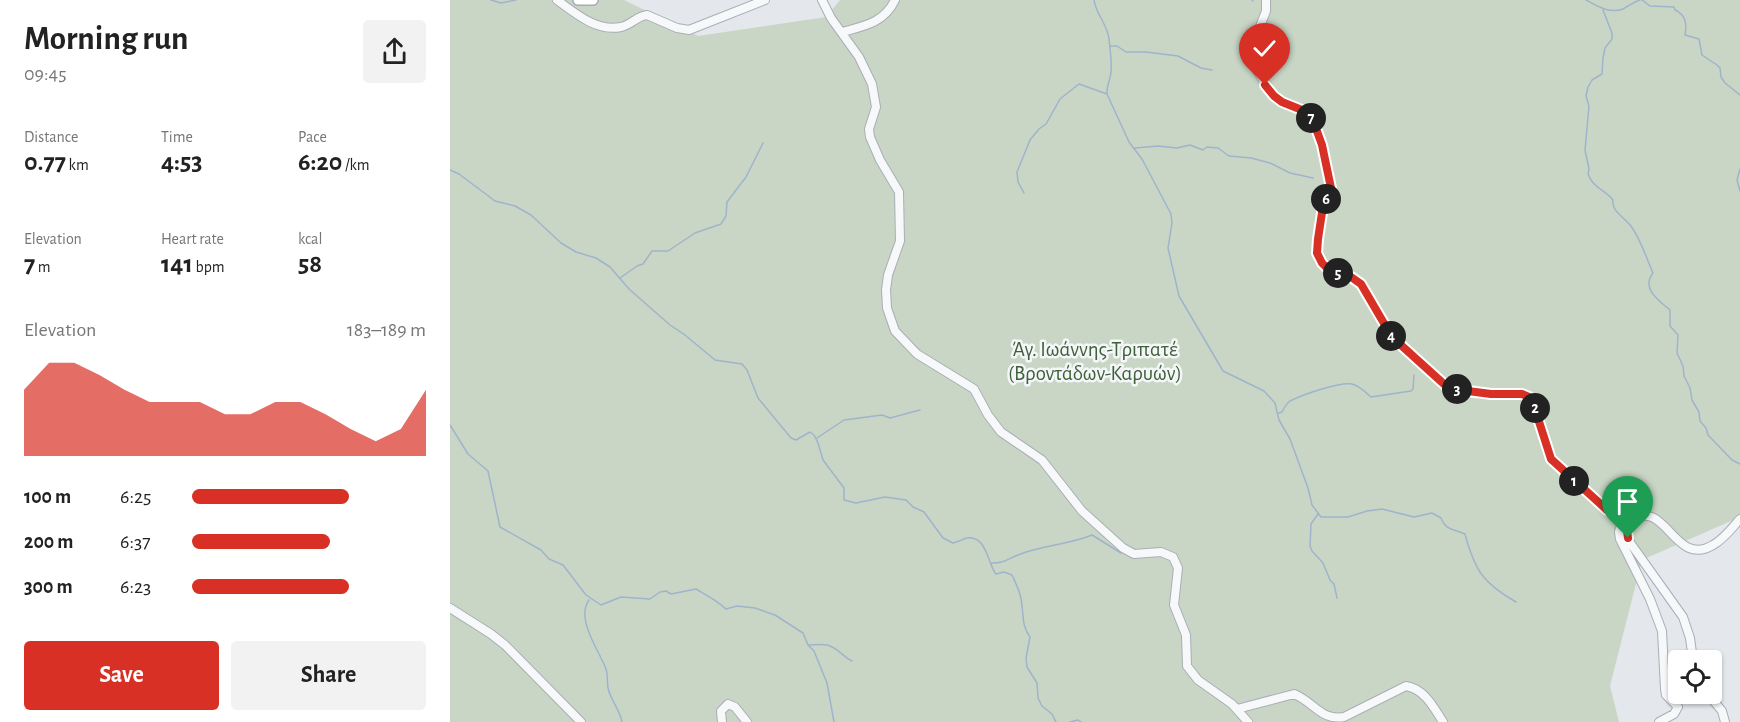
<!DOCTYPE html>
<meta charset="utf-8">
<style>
body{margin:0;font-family:"Alegreya Sans",sans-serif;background:#f2f2f2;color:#222;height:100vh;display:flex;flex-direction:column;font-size:22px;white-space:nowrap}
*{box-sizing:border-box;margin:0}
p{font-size:20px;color:#767676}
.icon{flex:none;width:33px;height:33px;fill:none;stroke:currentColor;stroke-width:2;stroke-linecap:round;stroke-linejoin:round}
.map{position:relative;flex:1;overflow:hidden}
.details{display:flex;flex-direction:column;background:#fff;width:450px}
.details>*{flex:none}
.fabs{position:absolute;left:1218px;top:650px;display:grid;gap:12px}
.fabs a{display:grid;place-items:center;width:54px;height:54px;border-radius:6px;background:#fff;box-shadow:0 2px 4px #0004;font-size:30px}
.pin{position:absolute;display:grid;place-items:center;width:51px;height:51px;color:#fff;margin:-62px -26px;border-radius:50% 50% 50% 0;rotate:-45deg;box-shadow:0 0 6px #0007}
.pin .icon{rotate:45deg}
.km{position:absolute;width:30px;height:30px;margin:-15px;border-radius:50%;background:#222;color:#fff;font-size:16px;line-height:30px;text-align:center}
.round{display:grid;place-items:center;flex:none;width:63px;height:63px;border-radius:6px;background:#f2f2f2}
.summary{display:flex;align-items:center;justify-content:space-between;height:102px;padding:0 24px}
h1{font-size:33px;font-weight:700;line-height:45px}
.figures{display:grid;grid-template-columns:repeat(3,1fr);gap:9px;height:102px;padding:6px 24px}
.figures div{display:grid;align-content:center}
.figures b{font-size:26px;font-weight:700}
.figures small{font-size:16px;font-weight:400}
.figures p{font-size:16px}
.chart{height:168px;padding:12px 24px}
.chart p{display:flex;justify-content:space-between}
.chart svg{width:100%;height:108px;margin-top:6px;fill:#d93025;opacity:.7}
.cta{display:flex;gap:12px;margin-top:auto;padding:12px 24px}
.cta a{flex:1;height:69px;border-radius:6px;background:#d93025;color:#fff;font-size:24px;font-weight:700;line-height:69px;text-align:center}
.cta a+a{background:#f2f2f2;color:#222}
ul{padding:0 24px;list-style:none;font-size:20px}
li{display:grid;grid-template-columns:96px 72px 1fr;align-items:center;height:45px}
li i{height:15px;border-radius:8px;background:#d93025}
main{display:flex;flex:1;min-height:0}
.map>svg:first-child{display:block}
</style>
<main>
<section class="details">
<div class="summary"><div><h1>Morning run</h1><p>09:45</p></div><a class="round"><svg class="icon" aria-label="share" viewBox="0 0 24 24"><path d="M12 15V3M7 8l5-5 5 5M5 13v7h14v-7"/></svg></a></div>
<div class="figures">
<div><p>Distance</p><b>0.77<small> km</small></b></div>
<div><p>Time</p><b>4:53</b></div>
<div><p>Pace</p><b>6:20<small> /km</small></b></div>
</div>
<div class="figures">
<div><p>Elevation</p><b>7<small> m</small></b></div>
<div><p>Heart rate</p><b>141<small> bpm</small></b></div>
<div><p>kcal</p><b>58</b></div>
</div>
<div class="chart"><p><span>Elevation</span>183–189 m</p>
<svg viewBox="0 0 160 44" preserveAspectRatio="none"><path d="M0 44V17L10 6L20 6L30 11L40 17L50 22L60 22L70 22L80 27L90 27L100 22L110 22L120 27L130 33L140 38L150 33L160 17V44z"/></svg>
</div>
<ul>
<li><b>100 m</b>6:25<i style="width:67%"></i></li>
<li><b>200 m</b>6:37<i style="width:59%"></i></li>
<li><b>300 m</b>6:23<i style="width:67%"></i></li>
</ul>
<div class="cta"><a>Save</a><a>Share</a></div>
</section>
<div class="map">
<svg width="1290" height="722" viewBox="0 0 1290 722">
<rect width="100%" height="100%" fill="#e4e7ec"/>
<path fill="#c9d6c5" d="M 0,0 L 174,0 L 248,36 L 376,17 L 390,0 L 1290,0 L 1290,517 L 1192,560 L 1160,686 L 1169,722 L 0,722 Z"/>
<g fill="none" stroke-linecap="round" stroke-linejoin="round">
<path stroke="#9fb4cc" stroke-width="1.5" d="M 41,0 L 51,3 L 66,0
M 644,0 C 646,15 657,23 659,39 C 660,49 662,62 661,71 C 661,79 656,86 657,94 L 679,142 L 692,159 L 721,214 L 722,223 L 718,248 L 729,296 L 773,371 L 814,391 L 825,403 L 829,420 L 840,439 L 858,488 L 862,505 L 871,517 L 898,517 L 917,511 L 932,509 L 964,517 L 982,513 L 991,518 C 997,532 1003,528 1015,534 C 1025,571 1033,583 1066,602
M 802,0 L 803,1
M 1136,0 C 1147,6 1159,14 1173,9 C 1179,6 1183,2 1190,0
M 1192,0 L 1200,6 L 1224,7 L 1225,10 C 1236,15 1237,24 1235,35 L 1249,39 L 1252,55 L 1267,65 L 1270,68 L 1271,77 L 1275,83 L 1290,95
M 1153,10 L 1162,33 L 1162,39 L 1155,48 L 1153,58 L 1152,74 L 1142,80 L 1138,87 L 1136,96 L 1139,106 L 1135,150 L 1139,169 L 1138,174 C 1143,188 1154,189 1163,200 C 1161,211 1174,217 1181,226 C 1191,240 1196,257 1203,273 C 1191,288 1208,300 1220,310 L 1220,326 L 1228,335 L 1227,353 L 1233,366 L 1234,376 L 1240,388 L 1242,400 L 1249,412 L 1250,421 L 1256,428 L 1258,435 L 1282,460 L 1290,464
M 660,46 L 667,46 L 676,52 L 696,52 L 728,56 L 751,68 L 762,70
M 685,148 L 708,146 L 727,148 L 740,145 L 753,150 L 757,147 L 768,148 L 779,156 L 801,158 L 820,163 L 840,173 L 863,178
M 1290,169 L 1287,180 L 1290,191
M 0,170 L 9,174 L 45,201 L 65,206 L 81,215 L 111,243 L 126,252 L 146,258 L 160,267 L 179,289 L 220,325 L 235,335 L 265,360 L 292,364 L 297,370 L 308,398 L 341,438 L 346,440 L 360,432 L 364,435 L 368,443 L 373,460 L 394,488 L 394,500 L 406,503 L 435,497 L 456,500 L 463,507 L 474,512 L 493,538 L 503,543 C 508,542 513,539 517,538 C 537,535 538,565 546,574 L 554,572 L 562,575 C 565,582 570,591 571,599 C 574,613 571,625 580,637 L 576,658 L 577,667 L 587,683 L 588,698 L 592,706 L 602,714 L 606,722
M 574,193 L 568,182 L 567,172 L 580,140 L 589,129 L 596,124 L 610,99 L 629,84 L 657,94
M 170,278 L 187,266 L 193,264 L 202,251 L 218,251 L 245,233 L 271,224 L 276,216 L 277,202 L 296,177 L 313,143
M 829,413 L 832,412 C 834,408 836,404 840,401 C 852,395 888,382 902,384 C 910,386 915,392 921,397 L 961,391 L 963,389 L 964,375
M 0,425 L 18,454 L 38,471 L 50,527 L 91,550 L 99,559 L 113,565 L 136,595 L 151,605 L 171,597 L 200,599 L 210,592 L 216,591 L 221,594 L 246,589 C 256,595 268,601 276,609 L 287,606 L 305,608 L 325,615 L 353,633 L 358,645 L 364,651 L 377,683 L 384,722
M 367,438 L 394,420 L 432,415 L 440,418 L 470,410
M 868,514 L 861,524 L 860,546 L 862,551 L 873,563 L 880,580 L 884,584 L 887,598
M 541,563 C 552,564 558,559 568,555 C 592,545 618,545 642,535 L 671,553
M 139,600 C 125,619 150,652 156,669 C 158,675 157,682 158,688 C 161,701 170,710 172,722
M 358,645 C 364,645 372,644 377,645 C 387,647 393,657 402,661
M 620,722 L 628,720 L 631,722"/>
<defs>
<path id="minor" d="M 107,0 C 126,14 147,32 171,27 C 181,25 187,16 197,15 L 227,28 L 239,30 L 315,0
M 372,0 L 381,18 L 409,57 L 422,84 L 426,107 L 419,129 L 420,137 L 430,160 L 449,192 L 450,241 L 438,275 L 436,290 L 437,308 L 445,331 L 467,354 L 524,389 L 538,415 L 551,432 L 592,460 L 632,511 L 673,548 L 684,554 L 711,552 L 723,557 L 728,568 L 724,605 L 736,635 L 737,666 L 748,680 L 782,704 L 798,722
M 816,0 L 816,11 L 804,42 L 803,56 L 806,69 L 824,96 L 832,102 L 852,109 L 859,115 L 872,145 L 878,170 L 881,188 L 871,214 L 867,247 L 869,260 L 879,270 L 901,277 L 911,284 L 942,337 L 995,385 L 1010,390 L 1041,394 L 1072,394 L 1079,397 L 1084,406 L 1101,459 L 1157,510 L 1173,519
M 392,32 C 414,26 434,23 445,0
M 1176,520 L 1173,519 L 1169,532 L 1170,539 L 1200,599 L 1212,631 L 1215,689 L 1216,695 L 1228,707 L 1224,714 L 1209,722
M 0,608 L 41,634 L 55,645 L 131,722
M 1243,660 L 1240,638 L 1233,617 L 1181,544 L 1177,535 L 1179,522 C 1216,494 1223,569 1263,545 C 1274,539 1282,528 1290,519
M 1257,693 L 1272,711 L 1275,722
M 787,709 L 844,694 C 864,702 871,721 894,717 L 956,686 C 975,689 984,708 993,722
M 272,722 L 271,711 L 278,704 L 285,707 L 297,722"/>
<path id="major" d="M 128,0 L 143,0"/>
</defs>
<use href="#minor" stroke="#a9aeb7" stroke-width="10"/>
<use href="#major" stroke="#a3abb8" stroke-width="12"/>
<use href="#minor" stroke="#f7f8fa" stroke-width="8"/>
<use href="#major" stroke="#fff" stroke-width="9"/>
</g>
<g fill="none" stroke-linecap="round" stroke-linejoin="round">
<defs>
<path id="route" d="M 815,85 L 824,96 L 832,102 L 857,112 L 864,123 L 872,145 L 881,188 L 873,206 L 868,239 L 867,253 L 872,263 L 879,270 L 901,277 L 911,284 L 942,337 L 995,385 L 1010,390 L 1041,394 L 1072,394 L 1079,397 L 1084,406 L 1101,459 L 1157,510 L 1179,522 L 1177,531 L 1178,538"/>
</defs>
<use href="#route" stroke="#fff" stroke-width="12"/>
<use href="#route" stroke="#d93025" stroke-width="8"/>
</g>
<g text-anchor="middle" stroke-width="5" stroke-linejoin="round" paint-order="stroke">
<g font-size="21" fill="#3f6138" stroke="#f4f6f9">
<text x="645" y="356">Άγ. Ιωάννης-Τριπατέ<tspan x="645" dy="24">(Βροντάδων-Καρυών)</tspan></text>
</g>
</g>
</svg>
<div class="fabs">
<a><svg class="icon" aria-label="locate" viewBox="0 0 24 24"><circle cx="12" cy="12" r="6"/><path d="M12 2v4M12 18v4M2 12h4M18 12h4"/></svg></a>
</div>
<div class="pin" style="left:1178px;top:538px;background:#1e9e55"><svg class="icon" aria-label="arrive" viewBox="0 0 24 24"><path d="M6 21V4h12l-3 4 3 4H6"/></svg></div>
<div class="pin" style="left:815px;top:85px;background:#d93025"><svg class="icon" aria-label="check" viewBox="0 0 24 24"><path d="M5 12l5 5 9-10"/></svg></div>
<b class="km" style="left:1124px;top:481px">1</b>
<b class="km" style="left:1085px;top:408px">2</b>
<b class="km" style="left:1007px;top:389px">3</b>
<b class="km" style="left:941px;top:336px">4</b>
<b class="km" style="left:888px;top:273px">5</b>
<b class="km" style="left:876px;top:199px">6</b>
<b class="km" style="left:861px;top:118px">7</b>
</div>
</main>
